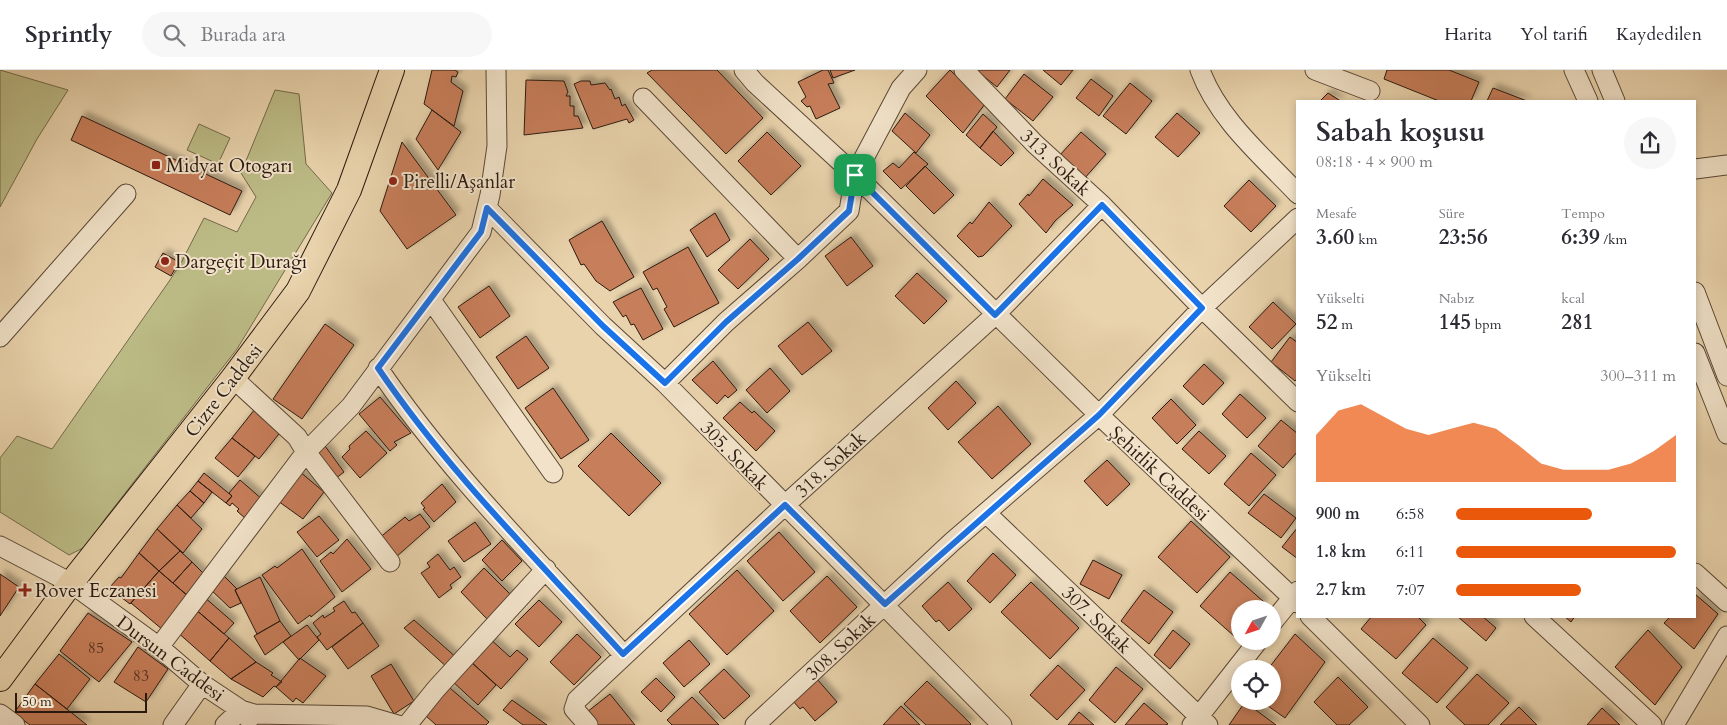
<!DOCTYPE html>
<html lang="tr">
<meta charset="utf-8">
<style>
body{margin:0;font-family:Cardo,serif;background:#f7f7f7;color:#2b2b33;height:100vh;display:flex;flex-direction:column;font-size:19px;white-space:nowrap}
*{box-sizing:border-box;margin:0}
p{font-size:16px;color:#7c7c81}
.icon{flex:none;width:28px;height:28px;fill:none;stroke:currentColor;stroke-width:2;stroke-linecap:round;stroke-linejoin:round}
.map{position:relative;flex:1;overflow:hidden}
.details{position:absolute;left:1296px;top:30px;width:400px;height:518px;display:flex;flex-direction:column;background:#fff;border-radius:0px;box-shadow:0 2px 8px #0003}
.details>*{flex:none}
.needle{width:32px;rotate:230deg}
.fabs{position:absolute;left:1231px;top:530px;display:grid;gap:10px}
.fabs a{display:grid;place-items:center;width:50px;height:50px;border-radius:50%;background:#fff;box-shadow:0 2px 8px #0003;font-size:25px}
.scale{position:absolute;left:15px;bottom:12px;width:132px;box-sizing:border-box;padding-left:5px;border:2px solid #2b1a10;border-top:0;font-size:14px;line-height:18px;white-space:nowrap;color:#2b1a10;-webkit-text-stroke:4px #f1e2c9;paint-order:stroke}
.pin{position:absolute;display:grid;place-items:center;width:42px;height:42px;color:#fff;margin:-21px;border-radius:10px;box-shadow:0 2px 8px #0006}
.round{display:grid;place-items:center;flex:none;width:52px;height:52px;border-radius:26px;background:#f7f7f7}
.overview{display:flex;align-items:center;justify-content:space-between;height:85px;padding:0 20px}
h1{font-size:28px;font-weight:700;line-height:38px}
.stats{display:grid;grid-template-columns:repeat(3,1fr);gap:8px;height:85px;padding:5px 20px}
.stats div{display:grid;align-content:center}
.stats b{font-size:21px;font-weight:700}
.stats small{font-size:14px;font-weight:400}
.stats p{font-size:14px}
.chart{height:140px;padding:10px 20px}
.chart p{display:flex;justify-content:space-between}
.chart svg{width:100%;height:90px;margin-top:5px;fill:#ea580c;opacity:.7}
ul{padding:0 20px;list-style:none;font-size:16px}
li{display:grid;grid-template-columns:80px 60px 1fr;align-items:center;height:38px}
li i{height:12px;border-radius:6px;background:#ea580c}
header{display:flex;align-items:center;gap:30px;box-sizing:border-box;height:70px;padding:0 25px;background:#fff;border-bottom:1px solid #e1e1e2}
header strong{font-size:24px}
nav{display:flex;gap:28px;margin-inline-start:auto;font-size:18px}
.search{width:350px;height:45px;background:#f7f7f7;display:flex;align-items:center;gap:12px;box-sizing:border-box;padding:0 18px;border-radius:28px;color:#7c7c81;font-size:19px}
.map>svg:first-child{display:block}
</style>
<header>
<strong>Sprintly</strong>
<div class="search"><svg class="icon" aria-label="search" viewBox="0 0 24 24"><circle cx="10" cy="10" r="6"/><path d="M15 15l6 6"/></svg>Burada ara</div>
<nav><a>Harita</a><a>Yol tarifi</a><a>Kaydedilen</a></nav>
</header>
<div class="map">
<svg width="1727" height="655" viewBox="0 0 1727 655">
<defs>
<filter id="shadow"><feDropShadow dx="4.5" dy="-4.5" stdDeviation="2.5" flood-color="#0004"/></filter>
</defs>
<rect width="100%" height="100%" fill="#e9d3ac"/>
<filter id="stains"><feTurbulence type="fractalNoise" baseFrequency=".004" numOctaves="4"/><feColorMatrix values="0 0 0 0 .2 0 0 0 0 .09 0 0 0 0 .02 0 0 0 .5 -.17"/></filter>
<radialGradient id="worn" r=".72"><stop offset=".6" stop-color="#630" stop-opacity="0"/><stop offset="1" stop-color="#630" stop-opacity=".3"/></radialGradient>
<path fill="#bcbb86" stroke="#746a4b" d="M 0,0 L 68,20 L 37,69 L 0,137 Z
M 275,20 L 299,24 L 306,94 L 332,123 L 237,279 L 105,449 L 87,476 L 69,485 L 0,442 L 0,388 L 17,366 L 52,379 L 170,210 L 182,191 L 204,148 L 237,162 L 256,127 L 241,103 Z
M 199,54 L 230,68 L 218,94 L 187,80 Z"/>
<path fill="#c77e5a" stroke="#2b1a10" filter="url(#shadow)" d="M 432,0 L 455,0 L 458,2 L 456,7 L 452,6 L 451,12 L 463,21 L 454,56 L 424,34 Z
M 652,0 L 717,0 L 763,48 L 726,84 L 647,3 Z
M 823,0 L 828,0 L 834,13 L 828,14 L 840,38 L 816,49 L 810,36 L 807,37 L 801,31 L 806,27 L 798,12 Z
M 830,0 L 855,0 L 833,8 Z
M 950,0 L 985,34 L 963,63 L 926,26 Z
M 976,0 L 1010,0 L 997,17 Z
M 1043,0 L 1073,0 L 1061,15 Z
M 1387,0 L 1449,0 L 1479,12 L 1471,31 L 1439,31 L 1384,9 Z
M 1024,4 L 1053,27 L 1033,51 L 1005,29 Z
M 1091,9 L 1113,26 L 1099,46 L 1076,28 Z
M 526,10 L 564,11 L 568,22 L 566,26 L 570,26 L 570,36 L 574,36 L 574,46 L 578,46 L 583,58 L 524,65 Z
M 581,11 L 590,11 L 591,15 L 605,13 L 610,20 L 611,19 L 615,29 L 619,27 L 622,36 L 625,34 L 634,50 L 629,53 L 627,49 L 593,59 L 574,14 Z
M 1130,13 L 1152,31 L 1126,64 L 1103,46 Z
M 1493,18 L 1527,31 L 1487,31 Z
M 1328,23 L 1339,30 L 1341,31 L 1320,31 Z
M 432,40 L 461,62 L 438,100 L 416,69 Z
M 905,43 L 930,65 L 916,83 L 892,61 Z
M 1177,43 L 1200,63 L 1178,87 L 1155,67 Z
M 983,44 L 997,57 L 980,78 L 966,65 Z
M 82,46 L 242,121 L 230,145 L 71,70 Z
M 993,61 L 1014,83 L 1001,96 L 980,78 Z
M 767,62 L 801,96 L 771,125 L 738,91 Z
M 1081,62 L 1106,84 L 1084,109 L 1059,86 Z
M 402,72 L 456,145 L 407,179 L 380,141 Z
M 914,82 L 928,94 L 901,119 L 883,101 L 893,93 L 899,98 Z
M 925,96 L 954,125 L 934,144 L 906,116 Z
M 1043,109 L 1073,135 L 1055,151 L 1046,163 L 1019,134 L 1028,124 L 1029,126 Z
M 1249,110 L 1276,136 L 1251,162 L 1224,136 Z
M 989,132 L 1012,156 L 983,186 L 978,187 L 957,166 L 970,152 L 972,154 Z
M 715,143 L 730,170 L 707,187 L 690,160 Z
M 602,151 L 634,207 L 610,221 L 596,211 L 584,194 L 581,195 L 569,170 Z
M 851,167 L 873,196 L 847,216 L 825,186 Z
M 750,169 L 769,189 L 738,219 L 718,200 Z
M 688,177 L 719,233 L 674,257 L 664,239 L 667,237 L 657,218 L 653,220 L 643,202 Z
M 163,183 L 179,192 L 171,206 L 155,197 Z
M 917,203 L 947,231 L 924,254 L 895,226 Z
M 489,216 L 510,246 L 480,268 L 458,237 Z
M 641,218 L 663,259 L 643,270 L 634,254 L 631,255 L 626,245 L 623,247 L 613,232 Z
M 1273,232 L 1296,254 L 1272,279 L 1249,257 Z
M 808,252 L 832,281 L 802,305 L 778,276 Z
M 325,254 L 354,275 L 302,349 L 273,329 Z
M 526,266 L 549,298 L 518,319 L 496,287 Z
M 1290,267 L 1298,273 L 1298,308 L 1295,311 L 1271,292 Z
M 713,291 L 737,320 L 728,328 L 725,325 L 717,334 L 692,310 Z
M 1204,294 L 1224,313 L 1203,335 L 1183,316 Z
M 770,298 L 790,321 L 767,343 L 746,320 Z
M 956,311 L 976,333 L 948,360 L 928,338 Z
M 553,318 L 589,370 L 561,389 L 525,338 Z
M 1240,324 L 1266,348 L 1247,368 L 1222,344 Z
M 380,327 L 411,363 L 394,372 L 397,375 L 390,381 L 359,344 Z
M 1171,329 L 1196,355 L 1177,374 L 1152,348 Z
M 740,332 L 752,343 L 754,341 L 775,361 L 756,381 L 723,348 Z
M 998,336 L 1031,374 L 992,409 L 958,372 Z
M 255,339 L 282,360 L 259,389 L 232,368 Z
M 1281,350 L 1298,364 L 1298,381 L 1283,398 L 1258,376 Z
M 366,361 L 387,383 L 360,408 L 342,387 L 350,379 L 349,376 Z
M 1199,361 L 1226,386 L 1209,404 L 1182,379 Z
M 611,363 L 661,413 L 629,446 L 578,396 Z
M 232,368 L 255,386 L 238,407 L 215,388 Z
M 325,376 L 344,402 L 335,409 L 316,385 Z
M 1251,383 L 1276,405 L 1249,436 L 1224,414 Z
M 1107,390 L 1130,414 L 1107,436 L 1084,411 Z
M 299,401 L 324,422 L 303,449 L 278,431 Z
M 204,403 L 232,426 L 226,433 L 198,411 Z
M 240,410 L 263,430 L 246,449 L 237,441 L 239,439 L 232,433 L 230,436 L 226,433 L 232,426 L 229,423 Z
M 198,411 L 212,422 L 204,433 L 190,421 Z
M 442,414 L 456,432 L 434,452 L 423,439 L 425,438 L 421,433 Z
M 190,421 L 204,433 L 191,448 L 177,435 Z
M 1264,424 L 1296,448 L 1281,468 L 1248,443 Z
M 177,435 L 202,459 L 183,483 L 157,459 Z
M 420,444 L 430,457 L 395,488 L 378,469 L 405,447 L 409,451 Z
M 319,446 L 339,470 L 317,487 L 297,462 Z
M 1191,451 L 1230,487 L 1197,523 L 1158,487 Z
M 475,452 L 491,474 L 464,492 L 448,471 Z
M 1298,457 L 1298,489 L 1282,477 Z
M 157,459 L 180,481 L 159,501 L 139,483 Z
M 779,462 L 815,502 L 783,531 L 747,491 Z
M 347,469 L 371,499 L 342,522 L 320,491 L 331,482 L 333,484 Z
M 502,470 L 522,491 L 502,511 L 482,490 Z
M 302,479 L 335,527 L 311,547 L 310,545 L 298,554 L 262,505 L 275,496 L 277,498 Z
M 180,481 L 192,492 L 173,513 L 159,501 Z
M 139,483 L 159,501 L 130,534 L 109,518 L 119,507 L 121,508 Z
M 993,483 L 1016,505 L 990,533 L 967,511 Z
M 438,484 L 450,500 L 454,497 L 461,507 L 450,515 L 452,518 L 439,528 L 421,503 L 430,497 L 427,493 Z
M 1093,490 L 1122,505 L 1109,529 L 1080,514 Z
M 192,492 L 205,505 L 188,526 L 173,513 Z
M 484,498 L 513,527 L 488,550 L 461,522 Z
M 737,500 L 774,541 L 727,585 L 689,544 Z
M 159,501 L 189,527 L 163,560 L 131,533 Z
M 1230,502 L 1264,532 L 1258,539 L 1240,539 L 1240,559 L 1234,566 L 1200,536 Z
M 221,503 L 237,519 L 235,520 L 241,533 L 230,538 L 209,518 Z
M 0,504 L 19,517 L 0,546 Z
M 827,506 L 857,537 L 820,573 L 790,541 Z
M 260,507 L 280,551 L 257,564 L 235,520 Z
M 948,512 L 972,539 L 949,561 L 939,550 L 936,552 L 922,536 Z
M 1031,512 L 1079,558 L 1050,589 L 1001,542 Z
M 1144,520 L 1173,542 L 1149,574 L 1121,551 Z
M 1695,524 L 1718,544 L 1694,579 L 1664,553 L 1671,546 L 1695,546 Z
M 203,526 L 234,553 L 224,564 L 194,538 Z
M 539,530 L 562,552 L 539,577 L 515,554 Z
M 344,531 L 352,543 L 355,542 L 363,553 L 327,580 L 317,567 L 321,564 L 313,553 L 323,545 L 324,548 L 335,541 L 333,538 Z
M 194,538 L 229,568 L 210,591 L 176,561 Z
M 88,543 L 132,572 L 99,612 L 60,581 Z
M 1372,546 L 1417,546 L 1426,555 L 1396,589 L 1361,559 Z
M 1457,546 L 1482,546 L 1496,558 L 1486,571 Z
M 1564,546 L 1575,546 L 1571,552 Z
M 414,550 L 458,589 L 449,599 L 404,558 Z
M 280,551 L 291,566 L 265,585 L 254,566 Z
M 363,553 L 379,576 L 348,599 L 332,577 Z
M 307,555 L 319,570 L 299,590 L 283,572 Z
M 1173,560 L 1190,574 L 1170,599 L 1154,585 Z
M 1648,560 L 1682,597 L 1655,635 L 1615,597 Z
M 577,564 L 601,587 L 574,615 L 550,592 Z
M 1295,564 L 1325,592 L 1285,648 L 1261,631 L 1272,631 L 1272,599 L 1268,599 Z
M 229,568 L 256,592 L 231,609 L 210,591 Z
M 489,568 L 510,587 L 517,580 L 528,589 L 501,619 L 469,590 Z
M 1433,568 L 1468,598 L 1437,633 L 1402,603 Z
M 689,570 L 710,594 L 684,617 L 663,593 Z
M 138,577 L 168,599 L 146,632 L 114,612 Z
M 59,584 L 90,609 L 67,639 L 35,614 Z
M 300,588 L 326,606 L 303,633 L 296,628 L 293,632 L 276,617 Z
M 469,590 L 496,615 L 478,635 L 451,610 Z
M 256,592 L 273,603 L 271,605 L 282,612 L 276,617 L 274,616 L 263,627 L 231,609 Z
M 391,594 L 414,631 L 394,644 L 371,606 Z
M 1058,595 L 1085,620 L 1057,650 L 1030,625 Z
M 1116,597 L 1143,619 L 1115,653 L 1089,630 Z
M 724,599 L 750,626 L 724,649 L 699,622 Z
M 1477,604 L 1509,633 L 1488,655 L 1465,655 L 1446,637 Z
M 1338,607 L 1368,637 L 1349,655 L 1337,655 L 1314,632 Z
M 656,608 L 675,627 L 661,642 L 641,622 Z
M 817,609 L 837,632 L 815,651 L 803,637 L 800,639 L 793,631 Z
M 927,611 L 971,654 L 970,655 L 926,655 L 904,634 Z
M 35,614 L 87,655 L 30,655 L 14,643 Z
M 450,618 L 489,652 L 486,655 L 436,655 L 425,645 Z
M 610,624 L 635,655 L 597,655 L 587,642 Z
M 692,627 L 719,655 L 672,655 L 667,650 Z
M 512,630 L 547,655 L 523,655 L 503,640 Z
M 1245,632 L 1276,655 L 1229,655 Z
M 1144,633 L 1168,654 L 1166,655 L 1125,655 Z
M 901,636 L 920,655 L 883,655 Z
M 1519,637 L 1537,655 L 1500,655 Z
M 1602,638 L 1620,655 L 1587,655 Z
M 1079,642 L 1094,655 L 1068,655 Z"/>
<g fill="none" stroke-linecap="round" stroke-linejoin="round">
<defs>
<path id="minor" d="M 744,0 L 755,13 L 855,105 L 1099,345 L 1298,533
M 964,0 L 1035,74 L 1102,135 L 1202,238 L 1298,332
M 1200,0 C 1218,49 1262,86 1298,124
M 1315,0 L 1370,21
M 1574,0 L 1588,31
M 1602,0 L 1615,31
M 643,28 L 798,189
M 1695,99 L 1727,95
M 487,138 L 603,256 L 665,313 L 1002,655
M 1695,222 L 1727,306
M 431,230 L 553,403
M 0,267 L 126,124
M 1695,283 L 1727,364
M 378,298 C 449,403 539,491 623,584
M 233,308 L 297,367 L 306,382 L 390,492
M 665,313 L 726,252 L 798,189 L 849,141 L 855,105 L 901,18 L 917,0
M 986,443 L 1208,655
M 0,476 L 71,513 L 159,577 L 202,614 L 241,640 L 254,644 L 367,646 L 398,655
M 1695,503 L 1727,532
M 1310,546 L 1420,655
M 1534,546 L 1652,655
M 1272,553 L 1298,521
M 159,577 L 306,382 L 351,336 L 481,162 L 490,125 L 497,76 L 496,0
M 0,644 L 15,655
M 173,655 L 202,614
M 225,655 L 241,640 L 249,649
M 407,655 L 436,619 L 546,499
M 588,655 L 574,639 L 577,630 L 785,435 L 995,245 L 1102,135
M 755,655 L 952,472 L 1099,345 L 1202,238 L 1298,148
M 1192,655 L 1258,571
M 1674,655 L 1727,566"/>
<path id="major" d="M 0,609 L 71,513 L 233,308 L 298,221 L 349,120 L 392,0"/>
</defs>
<use href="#minor" stroke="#5a4837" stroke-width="21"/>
<use href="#major" stroke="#2b1a10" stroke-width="26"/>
<use href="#minor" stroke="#f1e2c9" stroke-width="19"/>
<use href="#major" stroke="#e9d3ac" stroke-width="24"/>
</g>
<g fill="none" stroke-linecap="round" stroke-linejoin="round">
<defs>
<path id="route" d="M 855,105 L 995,245 L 1102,135 L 1202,238 L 1099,345 L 885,534 L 785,435 L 623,584 C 539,491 449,403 378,298 L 481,162 L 487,138 L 603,256 L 665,313 L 726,252 L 798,189 L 849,141 Z"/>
</defs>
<use href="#route" stroke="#fff" stroke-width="10"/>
<use href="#route" stroke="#1a73e8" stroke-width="6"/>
</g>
<g fill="#8f2418" stroke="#f1e2c9" stroke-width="2">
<rect x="151" y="90" width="10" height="10" rx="2.5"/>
<circle cx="393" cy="111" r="5"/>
<circle cx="165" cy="191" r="5"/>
<path d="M22.5 512.5h5v5h5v5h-5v5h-5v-5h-5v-5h5z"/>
</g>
<g text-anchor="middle" stroke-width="4" stroke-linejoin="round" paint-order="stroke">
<g font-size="16" fill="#523322">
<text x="96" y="583">85</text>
<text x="141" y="611">83</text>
</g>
<g font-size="19" fill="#2b1a10" stroke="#f1e2c9">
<text transform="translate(1056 92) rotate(43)" y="7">313. Sokak</text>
<text transform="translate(223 320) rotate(-52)" y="7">Cizre Caddesi</text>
<text transform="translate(735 385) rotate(46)" y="7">305. Sokak</text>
<text transform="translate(830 394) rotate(-42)" y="7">318. Sokak</text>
<text transform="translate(1160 403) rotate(43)" y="7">Şehitlik Caddesi</text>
<text transform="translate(1097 549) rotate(44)" y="7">307. Sokak</text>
<text transform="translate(840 576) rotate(-43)" y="7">308. Sokak</text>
<text transform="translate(171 588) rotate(37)" y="7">Dursun Caddesi</text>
</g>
<g font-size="19" fill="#2b1a10" stroke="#f1e2c9" text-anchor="start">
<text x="166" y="102">Midyat Otogarı</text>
<text x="403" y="118">Pirelli/Aşanlar</text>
<text x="175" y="198">Dargeçit Durağı</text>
<text x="35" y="527">Rover Eczanesi</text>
</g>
</g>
<rect width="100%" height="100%" filter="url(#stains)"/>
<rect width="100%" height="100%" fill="url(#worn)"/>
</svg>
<div class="fabs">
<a><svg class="needle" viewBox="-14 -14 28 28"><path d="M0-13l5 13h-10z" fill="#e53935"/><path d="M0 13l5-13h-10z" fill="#7c7c81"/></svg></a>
<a><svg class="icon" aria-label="locate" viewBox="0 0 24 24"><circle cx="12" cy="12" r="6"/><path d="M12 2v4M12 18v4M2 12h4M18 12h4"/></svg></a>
</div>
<div class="scale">50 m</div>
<div class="pin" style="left:855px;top:105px;background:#1e9e55"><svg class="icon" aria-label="arrive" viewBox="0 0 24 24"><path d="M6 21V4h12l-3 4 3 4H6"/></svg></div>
<section class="details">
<div class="overview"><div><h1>Sabah koşusu</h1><p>08:18 · 4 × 900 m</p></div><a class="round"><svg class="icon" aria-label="share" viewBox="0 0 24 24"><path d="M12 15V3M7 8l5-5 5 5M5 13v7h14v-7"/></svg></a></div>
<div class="stats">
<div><p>Mesafe</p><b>3.60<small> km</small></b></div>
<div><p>Süre</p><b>23:56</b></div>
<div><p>Tempo</p><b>6:39<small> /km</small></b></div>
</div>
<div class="stats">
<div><p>Yükselti</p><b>52<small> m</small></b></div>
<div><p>Nabız</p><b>145<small> bpm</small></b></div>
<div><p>kcal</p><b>281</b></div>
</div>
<div class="chart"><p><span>Yükselti</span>300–311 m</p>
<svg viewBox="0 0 160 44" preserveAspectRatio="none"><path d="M0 44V21L10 9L20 6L30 12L40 18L50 21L60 18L70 15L80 18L90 26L100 35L110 38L120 38L130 38L140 35L150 29L160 21V44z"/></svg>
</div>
<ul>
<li><b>900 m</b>6:58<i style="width:62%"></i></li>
<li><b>1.8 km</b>6:11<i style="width:100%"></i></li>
<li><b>2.7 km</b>7:07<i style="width:57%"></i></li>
</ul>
</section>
</div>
